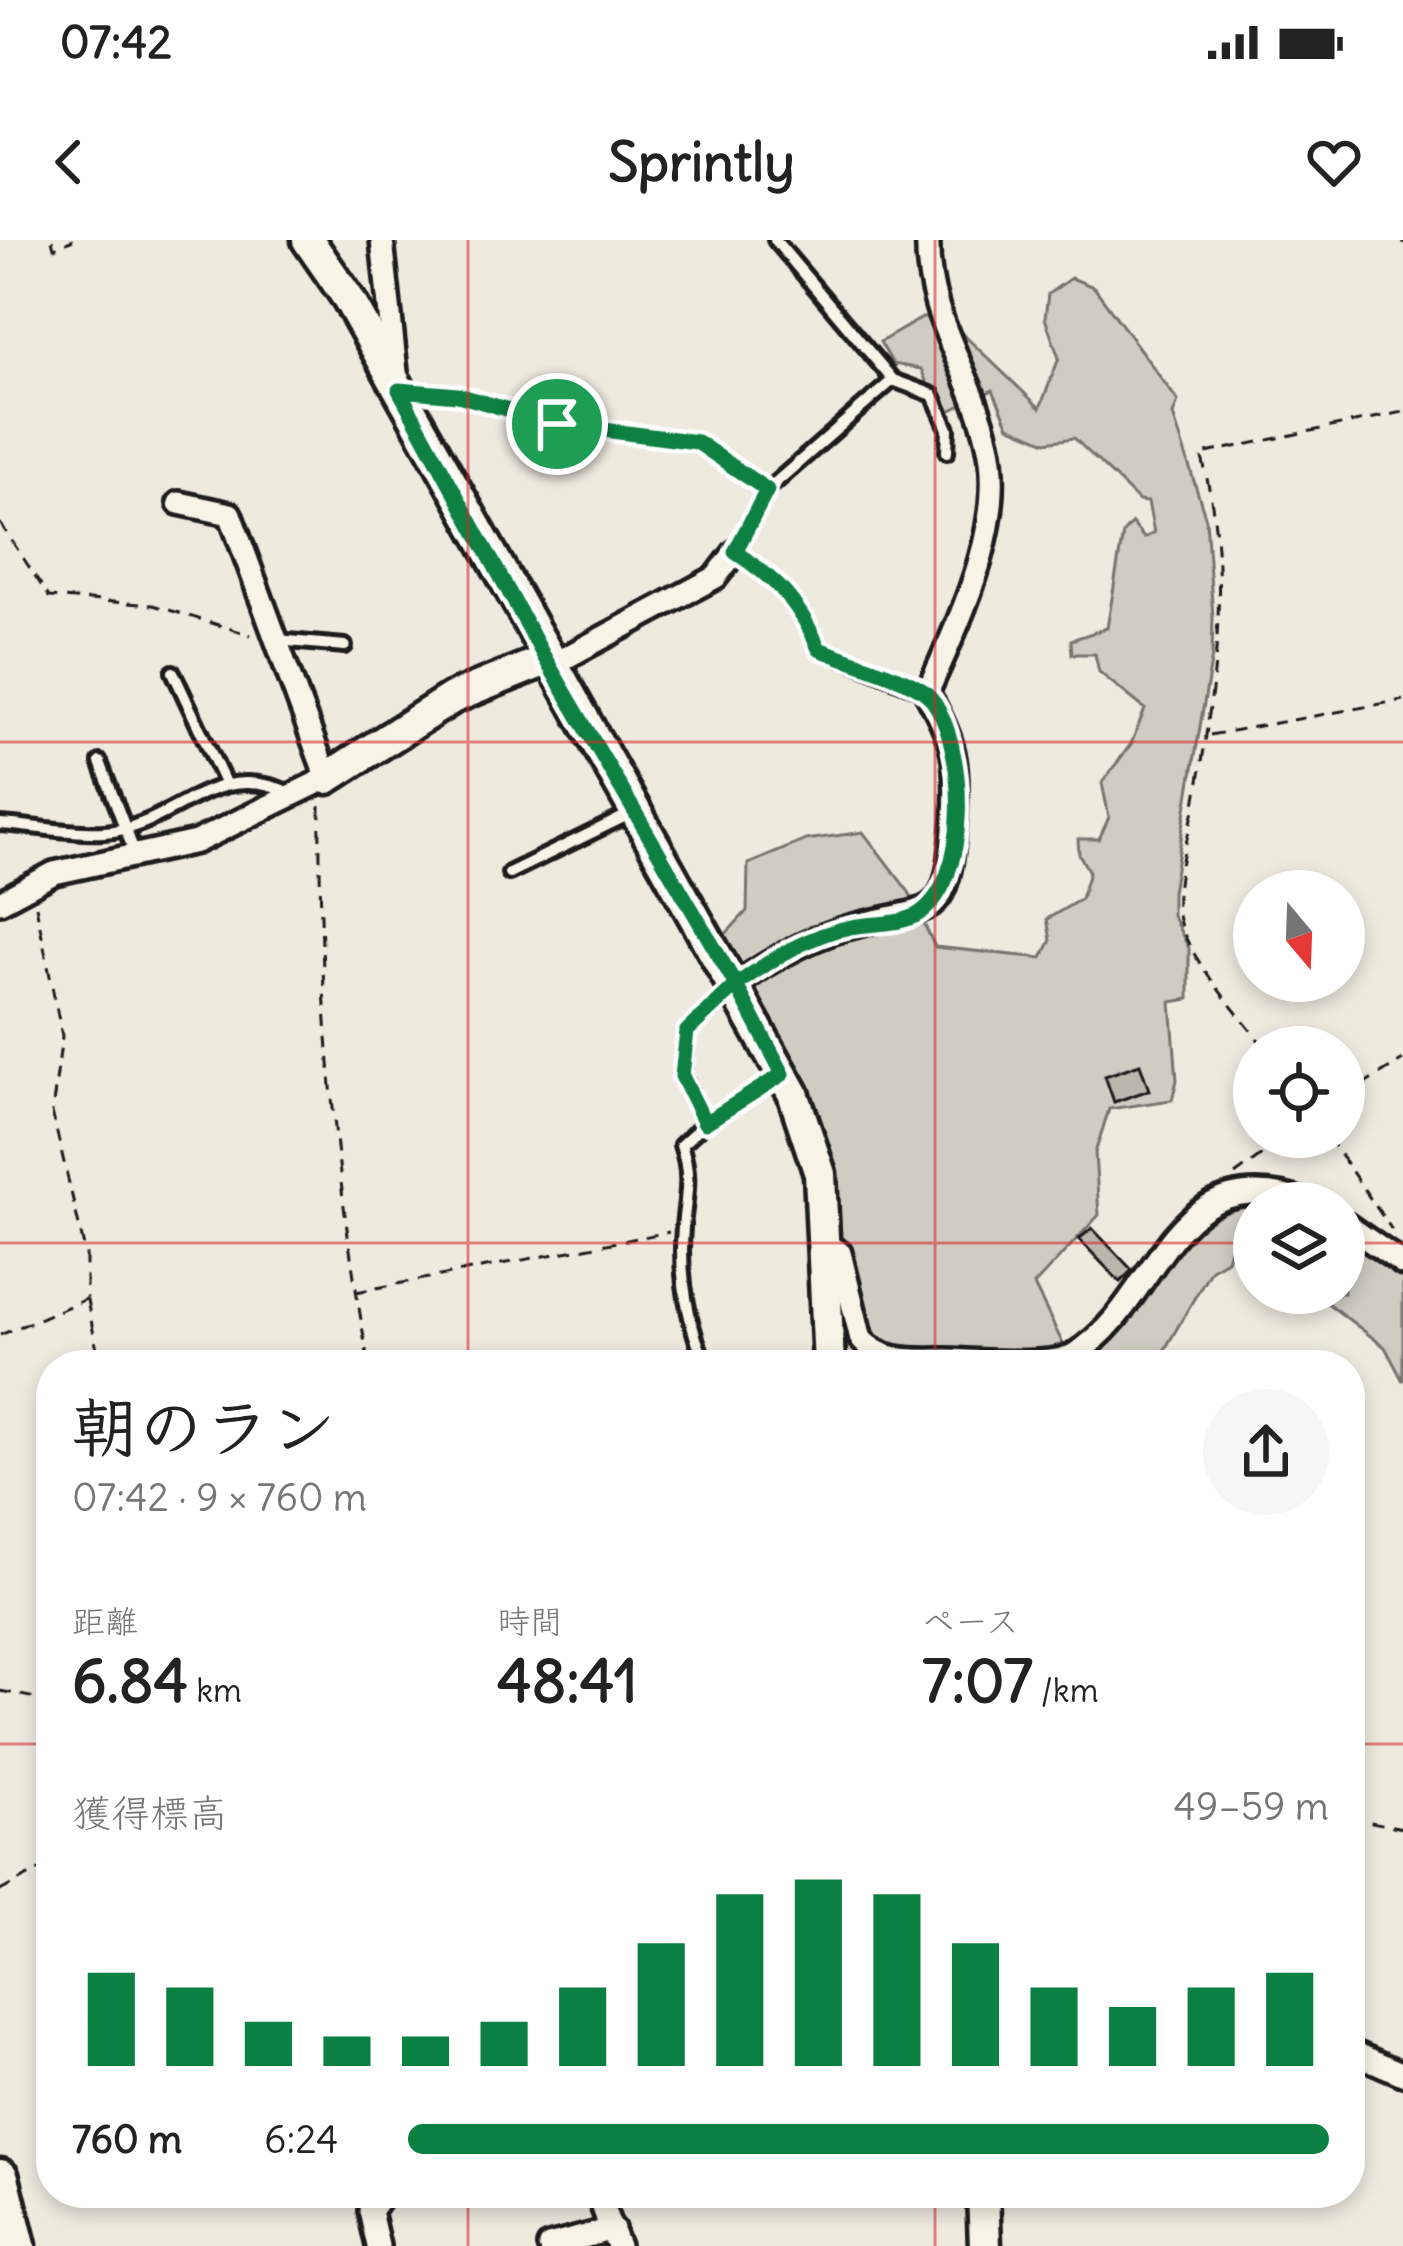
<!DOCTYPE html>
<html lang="ja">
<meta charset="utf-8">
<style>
body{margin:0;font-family:Delius,"Klee One",sans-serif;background:#f6f6f6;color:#222;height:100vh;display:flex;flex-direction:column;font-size:45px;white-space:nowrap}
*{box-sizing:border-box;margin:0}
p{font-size:39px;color:#767676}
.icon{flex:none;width:66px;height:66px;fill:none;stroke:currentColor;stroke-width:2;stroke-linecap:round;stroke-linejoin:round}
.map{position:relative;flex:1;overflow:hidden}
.drawer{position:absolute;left:36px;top:1110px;width:1329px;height:858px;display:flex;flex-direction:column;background:#fff;border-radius:48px;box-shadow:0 6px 18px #0003}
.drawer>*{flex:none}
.needle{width:78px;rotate:161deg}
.controls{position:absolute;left:1233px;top:630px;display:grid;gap:24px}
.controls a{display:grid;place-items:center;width:132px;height:132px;border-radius:50%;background:#fff;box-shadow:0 6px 18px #0003;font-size:60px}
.pin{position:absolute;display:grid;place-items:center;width:102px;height:102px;color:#fff;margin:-51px;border:6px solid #fff;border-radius:50%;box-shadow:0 3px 12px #0007}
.round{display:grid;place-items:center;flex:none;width:126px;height:126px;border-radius:63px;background:#f6f6f6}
.summary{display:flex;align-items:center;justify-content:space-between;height:204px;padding:0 36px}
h1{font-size:66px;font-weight:700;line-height:90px}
.metrics{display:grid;grid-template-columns:repeat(3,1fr);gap:18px;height:204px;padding:12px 36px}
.metrics div{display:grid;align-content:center}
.metrics b{font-size:60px;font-weight:700}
.metrics small{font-size:33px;font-weight:400}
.metrics p{font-size:33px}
.chart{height:336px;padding:24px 36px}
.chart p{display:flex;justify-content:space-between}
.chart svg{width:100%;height:216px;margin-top:12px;stroke:#0b8043;stroke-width:6}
ul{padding:0 36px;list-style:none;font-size:39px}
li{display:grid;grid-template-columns:192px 144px 1fr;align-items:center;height:90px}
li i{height:30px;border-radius:15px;background:#0b8043}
.status{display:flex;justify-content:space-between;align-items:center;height:84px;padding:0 60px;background:#fff;direction:ltr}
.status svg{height:33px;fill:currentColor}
header{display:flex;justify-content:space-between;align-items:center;height:156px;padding:0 36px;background:#fff;font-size:54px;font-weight:700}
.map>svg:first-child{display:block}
</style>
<div class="status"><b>07:42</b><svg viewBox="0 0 49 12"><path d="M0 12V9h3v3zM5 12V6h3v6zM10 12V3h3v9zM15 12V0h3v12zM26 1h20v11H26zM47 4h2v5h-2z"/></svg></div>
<header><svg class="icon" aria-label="back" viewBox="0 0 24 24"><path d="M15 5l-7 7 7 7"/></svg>Sprintly<svg class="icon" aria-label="heart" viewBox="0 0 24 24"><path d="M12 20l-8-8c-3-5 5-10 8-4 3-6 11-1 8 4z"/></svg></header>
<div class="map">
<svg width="1403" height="2006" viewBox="0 0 1403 2006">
<rect width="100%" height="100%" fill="#eeeae0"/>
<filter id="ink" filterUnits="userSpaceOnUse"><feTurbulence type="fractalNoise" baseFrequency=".00833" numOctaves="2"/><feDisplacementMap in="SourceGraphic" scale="24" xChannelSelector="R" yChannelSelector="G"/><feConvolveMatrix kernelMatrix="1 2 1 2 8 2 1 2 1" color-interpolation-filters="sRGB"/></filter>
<g filter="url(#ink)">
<path fill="#cfccc3" stroke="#767470" stroke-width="3" d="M 1071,38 L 1094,47 L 1178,161 L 1173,175 L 1206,279 L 1213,377 L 1212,416 L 1172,652 L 1172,675 L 1189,708 L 1189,759 L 1171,762 L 1177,840 L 1172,860 L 1109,869 L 1095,913 L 1099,975 L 1034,1045 L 1065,1108 L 1002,1113 L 1005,1125 L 845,1125 L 850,1090 L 835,995 L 832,921 L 819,878 L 722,698 L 747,671 L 748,624 L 806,600 L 863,592 L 909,652 L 935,707 L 1042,718 L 1051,700 L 1047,679 L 1081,659 L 1089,632 L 1079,614 L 1078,599 L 1099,599 L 1109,577 L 1102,543 L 1131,504 L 1145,469 L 1099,432 L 1095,414 L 1072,414 L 1071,400 L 1107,388 L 1123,293 L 1132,283 L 1144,298 L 1154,293 L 1148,262 L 1139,261 L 1074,198 L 1046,202 L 1009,186 L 993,150 L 949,171 L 933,157 L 921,129 L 893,124 L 880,102 L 922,78 L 944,76 L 1040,168 L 1059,118 L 1045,78 L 1048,54 Z
M 1243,958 L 1254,963 L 1254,1010 L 1250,987 L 1235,992 L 1227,1020 L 1211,1029 L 1156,1125 L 1115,1125 L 1097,1103 L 1189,990 Z
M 1344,993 L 1403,1034 L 1403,1141 L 1385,1107 L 1314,1053 L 1344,1053 Z"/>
<path fill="#bab7af" stroke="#1c1c1c" stroke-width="3" d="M 1140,824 L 1149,850 L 1114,862 L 1105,836 Z
M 1092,988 L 1132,1030 L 1120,1042 L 1079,999 Z"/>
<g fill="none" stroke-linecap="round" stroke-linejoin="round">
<defs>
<path id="lane" d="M 775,0 L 893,140 L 933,155 L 948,189 L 947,212
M 893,140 L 767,250 L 735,312 C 776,339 800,363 819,409 L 927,453
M 277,400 L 345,406
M 173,432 L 225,543
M 100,522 L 135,614
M 0,584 C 34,586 70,594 104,592 C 174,588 212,517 290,553
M 509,633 L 632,573
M 705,883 L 683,836 L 687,791 L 732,749
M 706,1125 C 687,1081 679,1036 683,987 C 686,955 692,937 681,905 L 705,883 L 778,838"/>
<path id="street" d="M 382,0 L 396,132
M 550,426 L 716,337 L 735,312
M 0,662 L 54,633 L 196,602 L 327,538 L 230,274 L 179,263
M 736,745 C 769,721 803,701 843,689 C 933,662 947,691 955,577 C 958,520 955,502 927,453 C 959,381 1007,284 988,203 C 972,132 925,76 928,0
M 1344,983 L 1403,1024
M 824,1003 L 840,1013 L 861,1099 C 883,1124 918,1120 947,1120 C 978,1121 1051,1128 1075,1114 C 1163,1060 1167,913 1309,963
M 1350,1811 L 1403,1834
M 597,1953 L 618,2006
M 378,2006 L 370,1971 L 383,1953
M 549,2006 L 613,1989"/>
<path id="secondary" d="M 308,0 L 348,58 L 793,853 L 820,934 L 829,1125
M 327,538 L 452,458 L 546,420
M 983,1953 L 985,2006"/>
<path id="highway" d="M 0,1938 L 17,2006"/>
</defs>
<use href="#lane" stroke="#1c1c1c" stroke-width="20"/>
<use href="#street" stroke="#1c1c1c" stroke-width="30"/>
<use href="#secondary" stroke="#1c1c1c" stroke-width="39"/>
<use href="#highway" stroke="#1c1c1c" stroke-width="45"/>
<path stroke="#1c1c1c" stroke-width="3" stroke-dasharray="12 9" stroke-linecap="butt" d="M 52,0 L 54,8 L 73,0
M 1402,0 L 1403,4
M 430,150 L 592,191 L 697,202 L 756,241
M 0,283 L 49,357 L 153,365 L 251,395
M 1210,495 L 1403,460
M 320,566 C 318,753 335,941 369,1125
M 1264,807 C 1239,774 1179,709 1177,668 C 1175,634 1190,593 1196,559 C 1215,441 1233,331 1201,214 L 1403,172
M 1344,857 L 1403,820
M 1328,897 L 1392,990
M 1235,935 L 1286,897
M 356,1052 L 669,992
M 87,1060 L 100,1125
M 0,1095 L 86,1059 L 86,1015 L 52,872 L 62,796 L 36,666
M 0,1451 L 51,1461
M 1350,1578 L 1403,1588
M 0,1651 L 51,1624"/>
<use href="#lane" stroke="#f7f3e8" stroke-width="10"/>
<use href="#street" stroke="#f7f3e8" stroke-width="21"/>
<use href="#secondary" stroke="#f7f3e8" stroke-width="30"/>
<use href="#highway" stroke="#f7f3e8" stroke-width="36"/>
</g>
</g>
<g fill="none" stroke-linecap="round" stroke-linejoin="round" filter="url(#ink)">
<defs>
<path id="route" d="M 557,184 L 458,155 L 399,150 L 546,420 L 736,745 L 687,791 L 682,836 L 705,883 L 783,834 L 736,745 C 771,720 808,695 851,687 C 871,683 896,685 915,676 C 973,646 968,501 929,456 C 914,439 843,419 819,409 C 800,363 776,339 735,312 L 767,250 L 697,202 L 557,184"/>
</defs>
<use href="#route" stroke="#fff" stroke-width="24"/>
<use href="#route" stroke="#0b8043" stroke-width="15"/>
</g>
<path fill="none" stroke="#d62828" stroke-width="3" stroke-opacity="0.55" d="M 468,0 L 468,1125M 935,0 L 935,1125M 0,502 L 1403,502M 0,1003 L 1254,1003M 1344,1003 L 1403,1003M 0,1504 L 51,1504M 1350,1504 L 1403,1504M 468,1953 L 468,2006M 935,1953 L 935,2006"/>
</svg>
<div class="controls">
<a><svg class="needle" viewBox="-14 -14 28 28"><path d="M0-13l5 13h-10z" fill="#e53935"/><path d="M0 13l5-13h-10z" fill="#767676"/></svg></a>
<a><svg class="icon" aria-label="locate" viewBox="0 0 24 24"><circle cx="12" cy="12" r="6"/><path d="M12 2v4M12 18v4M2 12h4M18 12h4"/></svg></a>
<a><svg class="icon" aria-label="layers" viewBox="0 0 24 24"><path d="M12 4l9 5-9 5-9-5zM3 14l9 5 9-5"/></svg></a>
</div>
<div class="pin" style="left:557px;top:184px;background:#1e9e55"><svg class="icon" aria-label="arrive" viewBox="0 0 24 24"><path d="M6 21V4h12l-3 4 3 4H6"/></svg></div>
<section class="drawer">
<div class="summary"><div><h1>朝のラン</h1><p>07:42 · 9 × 760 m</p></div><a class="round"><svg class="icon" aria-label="share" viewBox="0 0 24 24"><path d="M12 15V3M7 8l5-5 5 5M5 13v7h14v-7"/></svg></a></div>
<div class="metrics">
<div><p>距離</p><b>6.84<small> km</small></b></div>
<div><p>時間</p><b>48:41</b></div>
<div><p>ペース</p><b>7:07<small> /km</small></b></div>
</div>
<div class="chart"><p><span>獲得標高</span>49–59 m</p>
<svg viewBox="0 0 160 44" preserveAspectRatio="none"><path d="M5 44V25M15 44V28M25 44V35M35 44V38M45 44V38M55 44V35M65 44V28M75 44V19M85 44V9M95 44V6M105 44V9M115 44V19M125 44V28M135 44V32M145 44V28M155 44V25"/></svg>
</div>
<ul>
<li><b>760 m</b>6:24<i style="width:100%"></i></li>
</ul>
</section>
</div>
